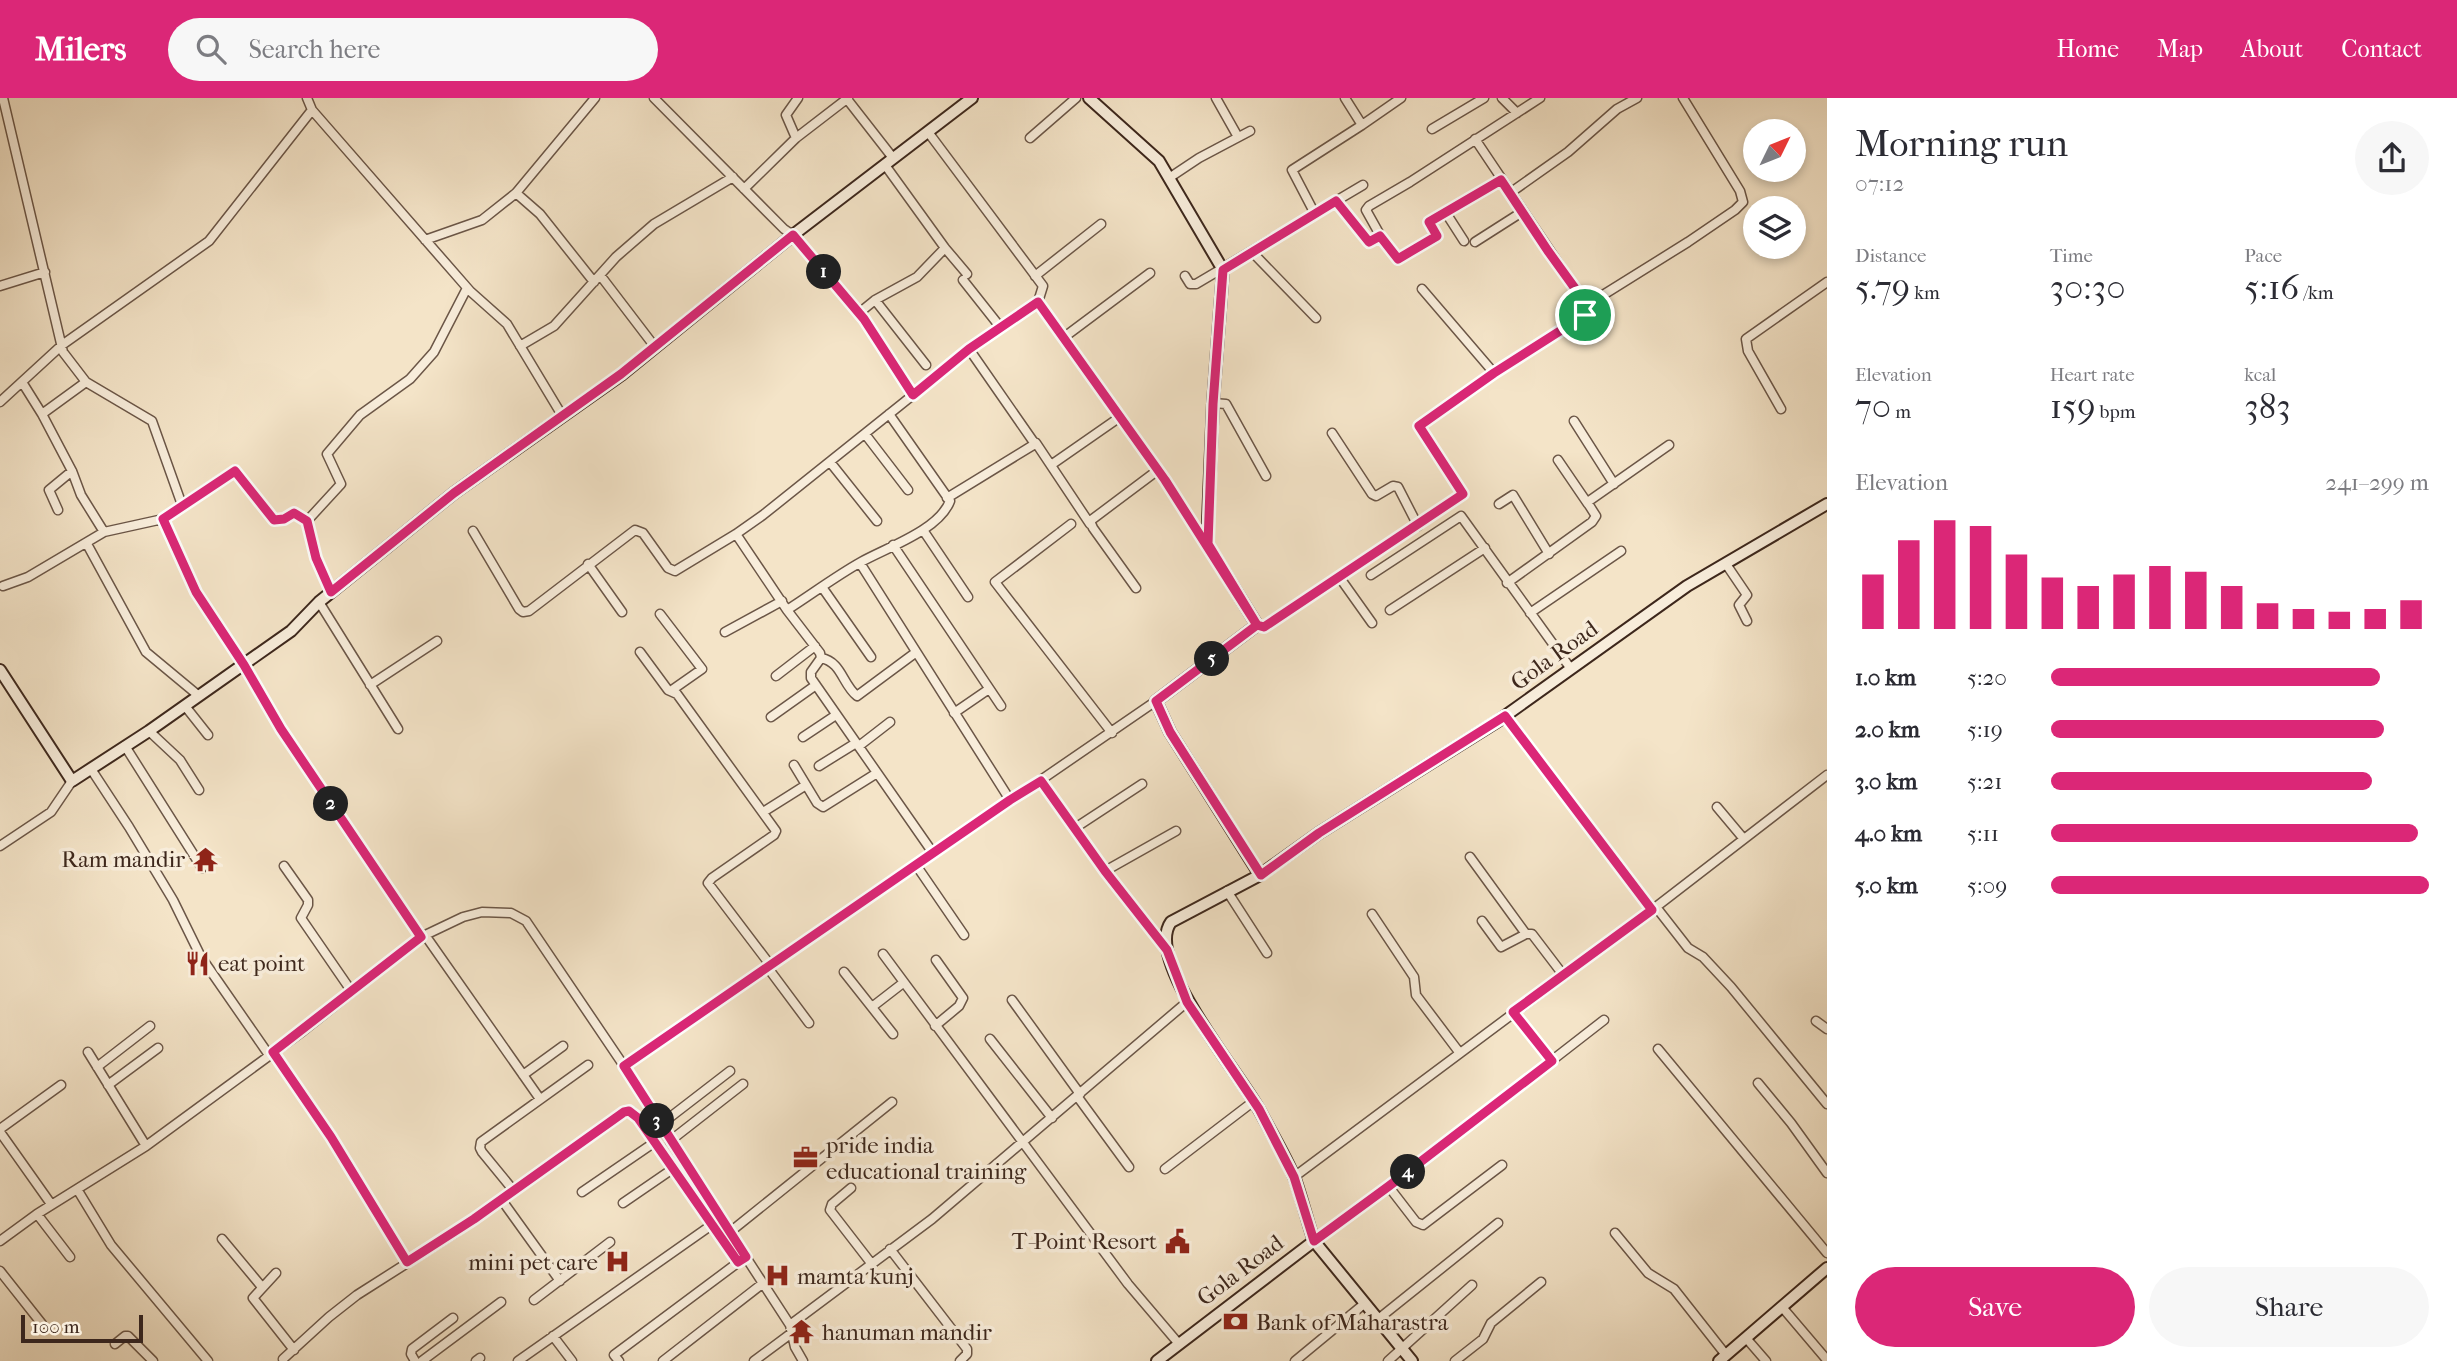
<!DOCTYPE html>
<meta charset="utf-8">
<style>
body{margin:0;font-family:"IM FELL French Canon",serif;background:#f7f7f7;color:#2b2b33;height:100vh;display:flex;flex-direction:column;font-size:26px;white-space:nowrap}
*{box-sizing:border-box;margin:0}
p{font-size:23px;color:#7c7c81}
.icon{flex:none;width:38px;height:38px;fill:none;stroke:currentColor;stroke-width:2;stroke-linecap:round;stroke-linejoin:round}
.map{position:relative;flex:1;overflow:hidden}
.panel{display:flex;flex-direction:column;background:#fff;width:630px}
.panel>*{flex:none}
.needle{width:46px;rotate:47deg}
.tools{position:absolute;left:1743px;top:21px;display:grid;gap:14px}
.tools a{display:grid;place-items:center;width:63px;height:63px;border-radius:50%;background:#fff;box-shadow:0 4px 10px #0003;font-size:35px}
.scale{position:absolute;left:21px;bottom:18px;width:122px;box-sizing:border-box;padding-left:7px;border:4px solid #3d271c;border-top:0;font-size:19px;line-height:24px;white-space:nowrap;color:#3d271c;-webkit-text-stroke:5px #f8eddb;paint-order:stroke}
.pin{position:absolute;display:grid;place-items:center;width:60px;height:60px;color:#fff;margin:-30px;border:4px solid #fff;border-radius:50%;box-shadow:0 2px 7px #0007}
.km{position:absolute;width:35px;height:35px;margin:-18px;border-radius:50%;background:#222;color:#fff;font-size:19px;line-height:35px;text-align:center}
.round{display:grid;place-items:center;flex:none;width:74px;height:74px;border-radius:37px;background:#f7f7f7}
.head{display:flex;align-items:center;justify-content:space-between;height:119px;padding:0 28px}
h1{font-size:38px;font-weight:600;line-height:52px}
.stats{display:grid;grid-template-columns:repeat(3,1fr);gap:10px;height:119px;padding:7px 28px}
.stats div{display:grid;align-content:center}
.stats b{font-size:35px;font-weight:600}
.stats small{font-size:19px;font-weight:400}
.stats p{font-size:19px}
.chart{height:196px;padding:14px 28px}
.chart p{display:flex;justify-content:space-between}
.chart svg{width:100%;height:126px;margin-top:7px;stroke:#db2777;stroke-width:6}
.cta{display:flex;gap:14px;margin-top:auto;padding:14px 28px}
.cta a{flex:1;height:80px;border-radius:42px;background:#db2777;color:#fff;font-size:28px;font-weight:600;line-height:80px;text-align:center}
.cta a+a{background:#f7f7f7;color:#2b2b33}
ul{padding:0 28px;list-style:none;font-size:23px}
li{display:grid;grid-template-columns:112px 84px 1fr;align-items:center;height:52px}
li i{height:18px;border-radius:9px;background:#db2777}
header{display:flex;align-items:center;gap:42px;box-sizing:border-box;height:98px;padding:0 35px;background:#db2777;color:#fff}
header strong{font-size:33px}
nav{display:flex;gap:38px;margin-inline-start:auto;font-size:24px}
.search{width:490px;height:63px;background:#f7f7f7;display:flex;align-items:center;gap:18px;box-sizing:border-box;padding:0 24px;border-radius:38px;color:#7c7c81;font-size:26px}
main{display:flex;flex:1;min-height:0}
.map>svg:first-child{display:block}
</style>
<header>
<strong>Milers</strong>
<div class="search"><svg class="icon" aria-label="search" viewBox="0 0 24 24"><circle cx="10" cy="10" r="6"/><path d="M15 15l6 6"/></svg>Search here</div>
<nav><a>Home</a><a>Map</a><a>About</a><a>Contact</a></nav>
</header>
<main>
<div class="map">
<svg width="1827" height="1263" viewBox="0 0 1827 1263">
<rect width="100%" height="100%" fill="#f4e4c8"/>
<filter id="stains"><feTurbulence type="fractalNoise" baseFrequency=".00286" numOctaves="4"/><feColorMatrix values="0 0 0 0 .2 0 0 0 0 .09 0 0 0 0 .02 0 0 0 .5 -.17"/></filter>
<radialGradient id="worn" r=".72"><stop offset=".6" stop-color="#630" stop-opacity="0"/><stop offset="1" stop-color="#630" stop-opacity=".3"/></radialGradient>
<g fill="none" stroke-linecap="round" stroke-linejoin="round">
<defs>
<path id="street" d="M 3,0 L 63,254 L 86,284 L 152,323 L 182,407 L 163,421 L 104,434
M 307,0 L 312,12 L 470,193 L 507,226 L 563,319
M 654,0 L 784,131 L 793,137 L 864,221 L 913,297 L 969,251 L 1038,204 L 1165,382 L 1206,445
M 1216,0 L 1238,39
M 1345,0 L 1362,27 L 1401,0
M 1502,0 L 1517,15
M 847,1 L 893,60
M 1432,31 L 1484,0
M 928,34 L 1043,188 L 1038,204
M 796,40 L 848,0
M 1030,40 L 1076,0
M 885,67 L 945,150 L 967,176
M 1169,80 L 1199,60 L 1250,33
M 744,91 L 796,40 L 786,17 L 798,0
M 516,95 L 540,116 L 594,184
M 1510,95 L 1568,54 L 1617,11 L 1637,0
M 1336,103 L 1369,144 L 1380,137
M 1446,115 L 1429,124 L 1437,138 L 1398,161 L 1380,137 L 1366,112 L 1369,108 L 1410,84 L 1540,0
M 1315,116 L 1292,72 L 1362,27
M 425,142 L 482,122 L 516,95 L 595,0
M 1464,143 L 1446,115 L 1501,82
M 1475,144 L 1522,114
M 1252,154 L 1316,220
M 600,177 L 655,249
M 1035,178 L 1101,126
M 1185,178 L 1190,186 L 1196,186 L 1363,87
M 963,182 L 1001,230
M 0,188 L 45,174
M 1422,191 L 1494,275
M 875,202 L 926,267
M 1587,207 L 1688,144 L 1735,112 L 1743,104 L 1740,93 L 1683,0
M 859,215 L 875,202 L 917,179 L 945,150
M 1063,240 L 1150,175
M 520,248 L 554,228 L 616,159 L 654,126 L 733,79
M 22,284 L 42,316
M 0,304 L 62,247 L 209,143 L 312,12
M 1213,305 L 1226,306 L 1266,378
M 1781,311 L 1748,253 L 1746,241 L 1827,184
M 1574,323 L 1614,386
M 1332,335 L 1372,396 L 1376,398 L 1393,388 L 1398,389 L 1418,428
M 865,336 L 908,392
M 1036,345 L 1090,426
M 1558,362 L 1588,406
M 830,364 L 877,423
M 1051,367 L 1120,319
M 947,400 L 1035,346 L 969,251
M 1499,406 L 1513,397 L 1549,456
M 182,407 L 235,372 L 274,422 L 284,421 L 294,415 L 307,423
M 58,412 L 49,392 L 72,373
M 163,421 L 196,494 L 244,567 L 281,631 L 421,839
M 1071,426 L 995,484 L 1112,635
M 923,432 L 968,499
M 473,433 L 519,511 L 523,514 L 529,513 L 635,432 L 643,435 L 668,470 L 675,473 L 736,436 L 763,417 L 913,297
M 736,436 L 787,512 L 820,555 L 821,560 L 811,574 L 811,580 L 933,755
M 87,446 L 146,554 L 199,598
M 893,447 L 1001,608
M 860,465 L 1010,702
M 588,466 L 622,514
M 1726,466 L 1747,497 L 1739,507 L 1747,523
M 1371,477 L 1461,418 L 1571,571
M 1340,480 L 1372,525
M 1507,485 L 1592,424 L 1596,418 L 1589,407 L 1589,403 L 1669,347
M 3,488 L 28,479 L 104,434 L 81,397 L 72,373 L 42,316 L 86,284
M 822,489 L 871,559
M 1136,490 L 1093,430 L 1090,423 L 1158,372
M 331,494 L 316,460 L 307,423 L 341,386 L 327,356 L 360,317 L 410,281 L 434,254 L 467,190
M 319,504 L 398,631
M 787,512 C 812,496 836,478 861,464 C 888,449 939,432 950,403 L 889,316
M 1390,512 L 1485,450
M 1530,515 L 1621,453
M 660,516 L 702,571 L 672,592
M 1257,527 L 1264,529 L 1463,396 L 1419,328 L 1494,275 L 1585,217 L 1589,211 L 1475,41
M 725,534 L 782,503
M 640,554 L 668,592 L 677,596 L 776,733 L 774,737 L 712,780 L 708,785 L 771,868
M 821,560 C 842,564 842,586 857,598 L 915,555
M 776,578 L 815,548
M 370,587 L 437,543
M 185,608 L 208,637
M 954,615 L 989,591
M 1505,618 L 1652,812
M 771,619 L 816,587
M 149,633 L 180,662 L 199,692
M 803,639 L 836,617
M 125,648 L 202,770
M 859,648 L 890,624
M 794,667 L 817,705 L 823,709 L 877,675
M 819,668 L 856,645
M 91,671 L 129,729 L 173,802 L 201,859 L 269,957
M 1041,683 L 1105,773 L 1167,852
M 1717,709 L 1743,740
M 763,714 L 806,687
M 1075,730 L 1142,686
M 0,748 L 51,714 L 72,683
M 1470,759 L 1526,836
M 916,767 L 964,837
M 284,768 L 308,802 L 308,807 L 301,820 L 352,894
M 1105,773 L 1176,733
M 1227,793 L 1267,855
M 1656,809 L 1688,850 L 1703,859 L 1731,889 L 1827,1006
M 1372,816 L 1414,879 L 1416,897 L 1459,954
M 1482,823 L 1501,849 L 1526,836 L 1532,836 L 1564,878
M 425,837 L 540,1001
M 883,856 L 1128,1186 L 1179,1246
M 768,870 L 809,925
M 844,874 L 893,936
M 1012,902 L 1080,996
M 872,909 L 903,885
M 1513,913 L 1552,963
M 1816,923 L 1827,931
M 935,928 L 959,908 L 963,900 L 936,862
M 990,941 L 1052,1020
M 1658,951 L 1827,1155
M 88,954 L 146,1048
M 273,954 L 331,1039 L 407,1164
M 624,968 L 1156,603
M 97,969 L 150,928
M 523,977 L 563,948
M 1758,985 L 1791,1025 L 1827,1075
M 108,987 L 158,950
M 1077,998 L 1129,1069
M 660,1027 L 730,973
M 0,1031 L 61,987
M 0,1034 L 51,1106
M 670,1043 L 743,986
M 1165,1071 L 1254,1003
M 1294,1079 L 1652,812 L 1827,677
M 1389,1089 L 1416,1124 L 1423,1127 L 1502,1067
M 851,1090 L 832,1106 L 830,1112 L 871,1165
M 77,1091 L 111,1147 L 208,1263
M 514,1093 L 482,1054 L 480,1050 L 481,1044 L 588,967
M 582,1094 L 655,1044
M 501,1101 L 560,1183
M 623,1105 L 674,1070
M 37,1116 L 70,1159
M 730,1134 L 892,1004
M 1615,1135 L 1648,1175 L 1674,1191 L 1726,1257
M 222,1141 L 262,1189
M 0,1143 L 37,1116 L 146,1048 L 303,933 L 421,839 L 463,819 L 482,814 L 511,815 L 526,823 L 624,968 L 660,1027 L 790,1227 L 795,1249 L 803,1263
M 1314,1143 L 1389,1089 L 1604,922
M 890,1151 L 967,1251 L 967,1256 L 960,1263
M 0,1173 L 42,1226
M 276,1175 L 253,1200 L 294,1252
M 534,1202 L 610,1144
M 1782,1209 L 1827,1262
M 1377,1222 L 1498,1125
M 790,1227 L 932,1121 L 1187,904
M 553,1238 L 572,1263
M 1746,1240 L 1766,1263
M 115,1246 L 125,1238 L 128,1238 L 153,1263
M 283,1261 L 329,1219 L 357,1197 L 456,1134 L 627,1013 L 632,1014 L 638,1020 L 713,1126
M 415,1263 L 411,1256 L 412,1251 L 453,1220
M 422,1263 L 501,1204
M 476,1263 L 480,1260
M 518,1263 L 713,1126 L 738,1164
M 619,1263 L 614,1257 L 740,1163
M 663,1263 L 762,1186
M 754,1263 L 793,1234
M 1295,1263 L 1364,1206
M 1388,1263 L 1472,1187
M 1455,1263 L 1483,1241 L 1491,1225 L 1541,1184"/>
<path id="secondary" d="M 1089,0 L 1159,63 L 1223,172 L 1213,305 L 1207,446 L 1257,527 L 1156,603 L 1170,634 L 1260,777
M 0,572 L 72,683 L 149,633 L 291,533 L 319,504 L 454,395 L 621,277 L 793,137 L 972,0
M 1314,1143 L 1412,1263
M 1157,1263 L 1314,1143 C 1307,1122 1302,1101 1295,1081 C 1286,1059 1272,1036 1261,1015 C 1242,978 1143,862 1171,824 L 1260,777 L 1319,735 L 1498,623 L 1687,488 L 1827,406
M 1719,1263 L 1827,1170"/>
</defs>
<use href="#street" stroke="#6b5647" stroke-width="11"/>
<use href="#secondary" stroke="#3d271c" stroke-width="14"/>
<use href="#street" stroke="#f8eddb" stroke-width="8"/>
<use href="#secondary" stroke="#f8eddb" stroke-width="10"/>
</g>
<g fill="none" stroke-linecap="round" stroke-linejoin="round">
<defs>
<path id="route" d="M 1585,217 L 1494,275 L 1419,328 L 1463,396 L 1264,529 L 1257,527 L 1165,382 L 1038,204 L 969,251 L 913,297 L 864,221 L 793,137 L 621,276 L 454,395 L 331,494 L 316,460 L 307,423 L 294,415 L 284,421 L 274,422 L 235,373 L 163,421 L 196,494 L 244,567 L 281,631 L 421,839 L 273,954 L 331,1039 L 407,1164 L 474,1121 L 624,1014 L 629,1013 L 638,1020 L 738,1164 L 746,1159 L 624,968 L 1010,702 L 1041,683 L 1105,773 L 1167,852 L 1187,904 L 1259,1011 L 1294,1079 L 1314,1143 L 1389,1088 L 1552,963 L 1513,914 L 1652,812 L 1505,618 L 1319,735 L 1261,777 L 1170,634 L 1156,603 L 1257,527 L 1208,446 L 1213,306 L 1223,172 L 1336,103 L 1369,144 L 1380,138 L 1398,161 L 1437,138 L 1429,124 L 1501,82 L 1548,153 L 1587,207 L 1588,211 L 1585,217"/>
</defs>
<use href="#route" stroke="#fff" stroke-width="14"/>
<use href="#route" stroke="#db2777" stroke-width="9"/>
</g>
<defs>
<symbol id="temple-bare" viewBox="-9 -9 18 18"><path d="M0-6L5-2H3V0L6.5 2.5H4V6H1.5V3h-3V6H-4V2.5H-6.5L-3 0V-2H-5Z" fill="#8f2418" stroke="#f8eddb" stroke-width="2.5" paint-order="stroke"/></symbol>
<symbol id="restaurant-bare" viewBox="-9 -9 18 18"><path d="M-5-6h1v4h1v-4h1v4h1v-4h1v5L-1.5 .5V6h-2V.5L-5-1ZM5-6V6H3V1.5H1.5Q1.5-4 5-6Z" fill="#8f2418" stroke="#f8eddb" stroke-width="2.5" paint-order="stroke"/></symbol>
<symbol id="office-bare" viewBox="-9 -9 18 18"><path d="M-6-3h4V-5.5h4V-3h4V5H-6ZM-1-4.5V-3h2v-1.5ZM-6 0V1H6V0Z" fill="#8f2418" stroke="#f8eddb" stroke-width="2.5" paint-order="stroke"/></symbol>
<symbol id="civic-bare" viewBox="-9 -9 18 18"><path d="M-.6-6.5H3V-4.5H.6V-3L4-1V1h2V6H-6V1h2V-1L-.6-3ZM-1.2 2.5V6h2.4V2.5Z" fill="#8f2418" stroke="#f8eddb" stroke-width="2.5" paint-order="stroke"/></symbol>
<symbol id="hospital-bare" viewBox="-9 -9 18 18"><path d="M-5-5h3v3.5h4V-5h3V5h-3V1.5h-4V5h-3Z" fill="#8f2418" stroke="#f8eddb" stroke-width="2.5" paint-order="stroke"/></symbol>
<symbol id="bank-bare" viewBox="-9 -9 18 18"><path d="M-6-4H6V4H-6ZM0-2.3a2.3 2.3 0 1 0 0 4.6a2.3 2.3 0 1 0 0-4.6Z" fill="#8f2418" stroke="#f8eddb" stroke-width="2.5" paint-order="stroke"/></symbol>
</defs>
<g fill-rule="evenodd">
<use href="#temple-bare" x="188" y="744" width="35" height="35"/>
<use href="#restaurant-bare" x="180" y="848" width="35" height="35"/>
<use href="#office-bare" x="788" y="1042" width="35" height="35"/>
<use href="#civic-bare" x="1160" y="1126" width="35" height="35"/>
<use href="#hospital-bare" x="600" y="1146" width="35" height="35"/>
<use href="#hospital-bare" x="760" y="1160" width="35" height="35"/>
<use href="#bank-bare" x="1218" y="1206" width="35" height="35"/>
<use href="#temple-bare" x="784" y="1216" width="35" height="35"/>
</g>
<g text-anchor="middle" stroke-width="7" stroke-linejoin="round" paint-order="stroke">
<g font-size="23" fill="#3d271c" stroke="#f8eddb">
<text transform="translate(1554 557) rotate(-36)" y="8">Gola Road</text>
<text transform="translate(1240 1172) rotate(-37)" y="8">Gola Road</text>
</g>
<g font-size="23" fill="#3d271c" stroke="#f8eddb" text-anchor="start">
<text x="185" y="769" text-anchor="end">Ram mandir</text>
<text x="218" y="873">eat point</text>
<text x="826" y="1055">pride india<tspan x="826" dy="26">educational training</tspan></text>
<text x="1157" y="1151" text-anchor="end">T-Point Resort</text>
<text x="598" y="1172" text-anchor="end">mini pet care</text>
<text x="797" y="1186">mamta kunj</text>
<text x="1256" y="1232">Bank of Maharastra</text>
<text x="822" y="1242">hanuman mandir</text>
</g>
</g>
<rect width="100%" height="100%" filter="url(#stains)"/>
<rect width="100%" height="100%" fill="url(#worn)"/>
</svg>
<div class="tools">
<a><svg class="needle" viewBox="-14 -14 28 28"><path d="M0-13l5 13h-10z" fill="#e53935"/><path d="M0 13l5-13h-10z" fill="#7c7c81"/></svg></a>
<a><svg class="icon" aria-label="layers" viewBox="0 0 24 24"><path d="M12 4l9 5-9 5-9-5zM3 14l9 5 9-5"/></svg></a>
</div>
<div class="scale">100 m</div>
<div class="pin" style="left:1585px;top:217px;background:#1e9e55"><svg class="icon" aria-label="arrive" viewBox="0 0 24 24"><path d="M6 21V4h12l-3 4 3 4H6"/></svg></div>
<b class="km" style="left:824px;top:174px">1</b>
<b class="km" style="left:331px;top:706px">2</b>
<b class="km" style="left:657px;top:1023px">3</b>
<b class="km" style="left:1408px;top:1074px">4</b>
<b class="km" style="left:1212px;top:561px">5</b>
</div>
<section class="panel">
<div class="head"><div><h1>Morning run</h1><p>07:12</p></div><a class="round"><svg class="icon" aria-label="share" viewBox="0 0 24 24"><path d="M12 15V3M7 8l5-5 5 5M5 13v7h14v-7"/></svg></a></div>
<div class="stats">
<div><p>Distance</p><b>5.79<small> km</small></b></div>
<div><p>Time</p><b>30:30</b></div>
<div><p>Pace</p><b>5:16<small> /km</small></b></div>
</div>
<div class="stats">
<div><p>Elevation</p><b>70<small> m</small></b></div>
<div><p>Heart rate</p><b>159<small> bpm</small></b></div>
<div><p>kcal</p><b>383</b></div>
</div>
<div class="chart"><p><span>Elevation</span>241–299 m</p>
<svg viewBox="0 0 160 44" preserveAspectRatio="none"><path d="M5 44V25M15 44V13M25 44V6M35 44V8M45 44V18M55 44V26M65 44V29M75 44V25M85 44V22M95 44V24M105 44V29M115 44V35M125 44V37M135 44V38M145 44V37M155 44V34"/></svg>
</div>
<ul>
<li><b>1.0 km</b>5:20<i style="width:87%"></i></li>
<li><b>2.0 km</b>5:19<i style="width:88%"></i></li>
<li><b>3.0 km</b>5:21<i style="width:85%"></i></li>
<li><b>4.0 km</b>5:11<i style="width:97%"></i></li>
<li><b>5.0 km</b>5:09<i style="width:100%"></i></li>
</ul>
<div class="cta"><a>Save</a><a>Share</a></div>
</section>
</main>
